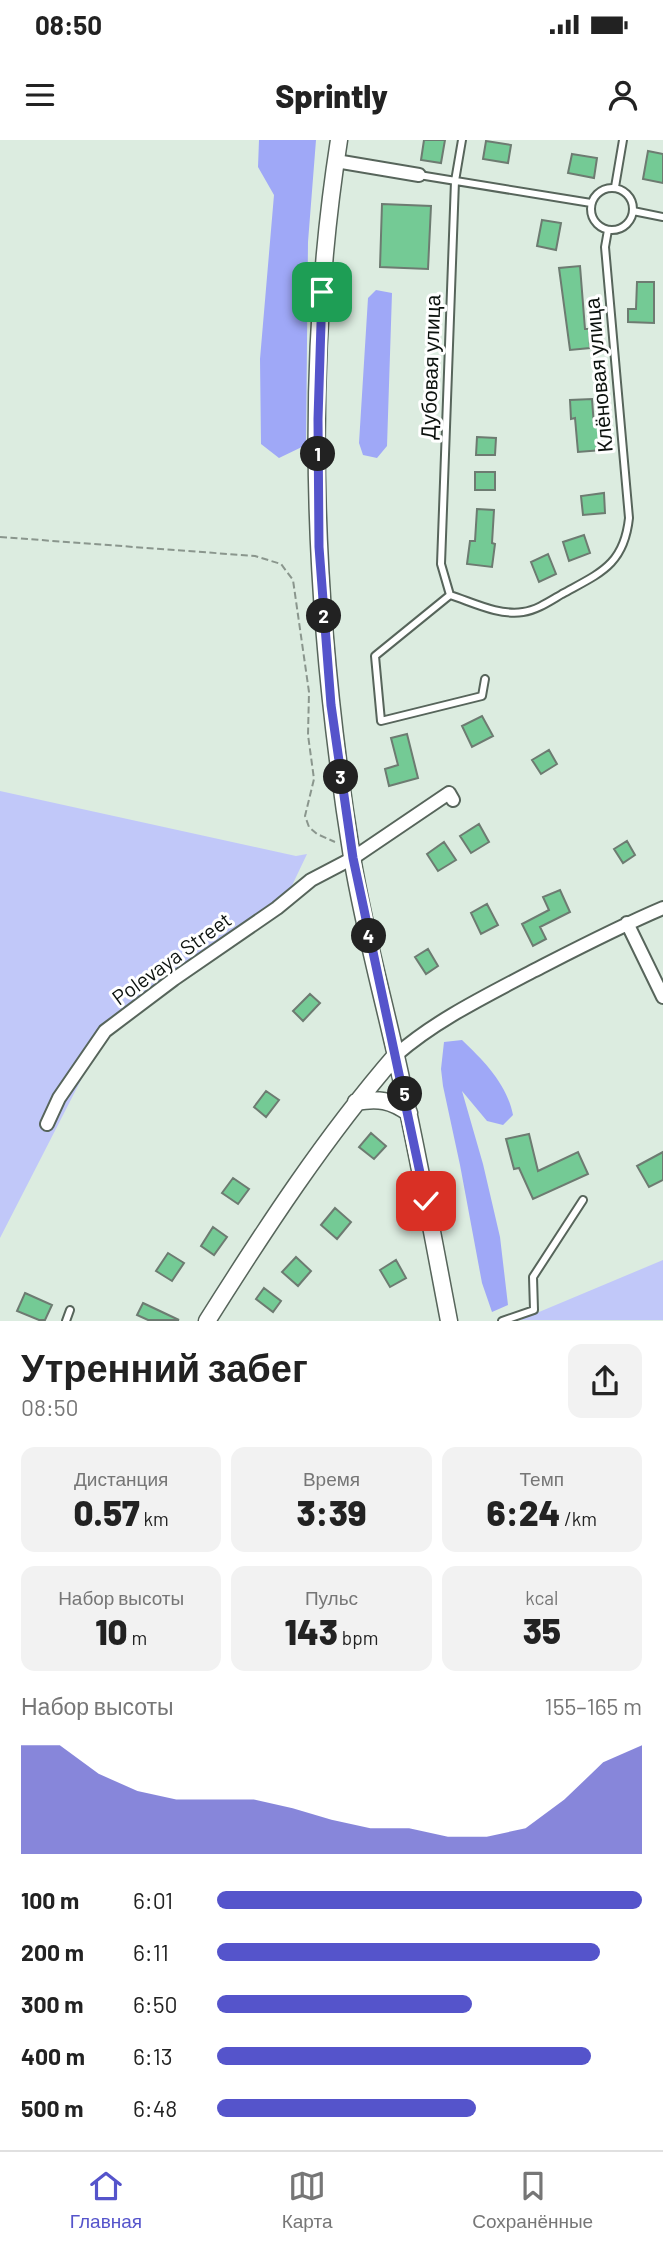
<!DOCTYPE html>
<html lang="ru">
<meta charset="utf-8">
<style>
body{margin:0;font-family:Barlow,sans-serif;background:#f2f2f2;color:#222;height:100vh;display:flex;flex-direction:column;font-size:26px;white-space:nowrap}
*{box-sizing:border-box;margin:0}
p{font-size:23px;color:#767676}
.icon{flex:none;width:38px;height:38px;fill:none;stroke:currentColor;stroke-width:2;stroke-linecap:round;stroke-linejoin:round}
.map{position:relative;height:1181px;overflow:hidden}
.sheet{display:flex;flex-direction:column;background:#fff;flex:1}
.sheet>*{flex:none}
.pin{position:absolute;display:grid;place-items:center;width:60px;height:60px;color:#fff;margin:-30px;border-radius:14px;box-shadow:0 4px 10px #0006}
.km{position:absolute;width:35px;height:35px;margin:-18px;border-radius:50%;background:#222;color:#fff;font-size:19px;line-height:35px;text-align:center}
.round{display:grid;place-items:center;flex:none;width:74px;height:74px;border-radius:14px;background:#f2f2f2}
.head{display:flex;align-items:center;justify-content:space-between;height:119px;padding:0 21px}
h1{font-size:38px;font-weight:800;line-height:52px}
.stats{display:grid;grid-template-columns:repeat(3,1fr);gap:10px;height:119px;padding:7px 21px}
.stats div{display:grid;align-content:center;border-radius:14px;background:#f2f2f2;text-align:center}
.stats b{font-size:35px;font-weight:800}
.stats small{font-size:19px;font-weight:400}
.stats p{font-size:19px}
.chart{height:196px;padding:14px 21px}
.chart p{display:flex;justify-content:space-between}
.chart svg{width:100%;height:126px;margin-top:7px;fill:#5554cb;opacity:.7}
ul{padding:0 21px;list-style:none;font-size:23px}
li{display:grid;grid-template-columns:112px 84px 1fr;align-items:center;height:52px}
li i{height:18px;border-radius:9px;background:#5554cb}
.status{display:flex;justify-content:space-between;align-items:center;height:49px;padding:0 35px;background:#fff;direction:ltr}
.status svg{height:19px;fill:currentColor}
header{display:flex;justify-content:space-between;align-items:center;height:91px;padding:0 21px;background:#fff;font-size:32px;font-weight:800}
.tabs{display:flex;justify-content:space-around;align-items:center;height:98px;border-top:2px solid #e0e0e0;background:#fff;font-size:19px;color:#767676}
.tabs a{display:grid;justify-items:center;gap:4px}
.tabs .active{color:#5554cb}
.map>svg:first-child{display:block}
</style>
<div class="status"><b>08:50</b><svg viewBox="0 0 49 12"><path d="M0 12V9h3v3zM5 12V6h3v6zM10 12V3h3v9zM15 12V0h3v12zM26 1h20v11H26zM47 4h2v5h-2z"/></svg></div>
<header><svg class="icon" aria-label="menu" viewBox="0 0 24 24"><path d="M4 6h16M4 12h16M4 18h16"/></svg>Sprintly<svg class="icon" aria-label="person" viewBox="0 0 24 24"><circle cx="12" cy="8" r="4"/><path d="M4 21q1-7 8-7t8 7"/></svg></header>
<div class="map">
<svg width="663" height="1181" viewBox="0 0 663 1181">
<rect width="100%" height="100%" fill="#dcece0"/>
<path fill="#c1c8f9" d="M 0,651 L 296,716 L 307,714 L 288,754 L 200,828 L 103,897 L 0,1098 Z
M 663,1120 L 663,1180 L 520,1180 Z"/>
<path fill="#9fa8f7" d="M 259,0 L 316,0 L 308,102 L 306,305 L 279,318 L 261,304 L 260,219 L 274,55 L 258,27 Z
M 376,150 L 392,153 L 387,306 L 377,318 L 363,315 L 359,303 L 368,158 Z
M 462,900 C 484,921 507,944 513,975 L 503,985 L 487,981 L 462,951 L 483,1024 L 500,1097 L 508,1165 L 492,1172 L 482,1143 L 460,1025 L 443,946 L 441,929 L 444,902 Z"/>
<path fill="#74ca95" stroke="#6d7b71" stroke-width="2" d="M 424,0 L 445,0 L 441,23 L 421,20 Z
M 486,1 L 511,5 L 508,23 L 483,19 Z
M 648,11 L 663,14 L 663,43 L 643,39 Z
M 572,14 L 597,18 L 594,38 L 568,33 Z
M 382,64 L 431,66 L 428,129 L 380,127 Z
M 542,80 L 561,83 L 556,110 L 537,106 Z
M 580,126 L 585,189 L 589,189 L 590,208 L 570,210 L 559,128 Z
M 637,142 L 654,142 L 654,183 L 628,182 L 628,169 L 636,169 Z
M 592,259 L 594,286 L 600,285 L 602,310 L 578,312 L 575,278 L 571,279 L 570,260 Z
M 477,297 L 496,298 L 495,315 L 476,315 Z
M 475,332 L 495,332 L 495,350 L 475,350 Z
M 604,353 L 605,373 L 583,375 L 581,356 Z
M 477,369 L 494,370 L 492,403 L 495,404 L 492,427 L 467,424 L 470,401 L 475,401 Z
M 584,395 L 590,413 L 569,421 L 563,402 Z
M 548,414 L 556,434 L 539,442 L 531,422 Z
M 482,576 L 493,596 L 472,607 L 462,586 Z
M 407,594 L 418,638 L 389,646 L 385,629 L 398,625 L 391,598 Z
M 549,610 L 557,624 L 541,634 L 532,620 Z
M 479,684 L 489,702 L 471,713 L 460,696 Z
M 627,701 L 635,715 L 623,723 L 614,709 Z
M 444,702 L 456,720 L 438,731 L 427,714 Z
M 560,750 L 570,772 L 540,787 L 546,799 L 533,806 L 522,784 L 549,770 L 543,757 Z
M 487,764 L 498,785 L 481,794 L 471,773 Z
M 428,809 L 438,826 L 426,834 L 415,817 Z
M 310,854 L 320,863 L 303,881 L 293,871 Z
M 266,951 L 279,960 L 266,977 L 254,967 Z
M 371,993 L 386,1006 L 374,1019 L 359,1007 Z
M 529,994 L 538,1031 L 578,1012 L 588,1034 L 533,1059 L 519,1028 L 514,1029 L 506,999 Z
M 663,1012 L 663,1040 L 649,1047 L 637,1026 Z
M 233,1038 L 249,1049 L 238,1064 L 222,1053 Z
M 335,1068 L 351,1082 L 337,1099 L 321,1085 Z
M 213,1087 L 227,1097 L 214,1115 L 201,1106 Z
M 168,1113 L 184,1123 L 172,1141 L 156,1131 Z
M 296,1117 L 311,1131 L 298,1146 L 282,1132 Z
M 396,1120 L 406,1138 L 390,1147 L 380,1130 Z
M 264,1148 L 281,1161 L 273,1172 L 256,1159 Z
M 25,1153 L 52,1165 L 45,1180 L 39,1180 L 17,1171 Z
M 143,1163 L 179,1180 L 148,1180 L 137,1175 Z"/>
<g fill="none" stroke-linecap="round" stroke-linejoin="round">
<defs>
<path id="service" d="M 419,35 L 591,63
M 615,47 L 623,0
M591 69a21 21 0 1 1 42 0a21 21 0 1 1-42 0Z
M 633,71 L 663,77
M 450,455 L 441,424 L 455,41 L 462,0
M 485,539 L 482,556 L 381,581 L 375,516 L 450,455 C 472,462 499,476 523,472 C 537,470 550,461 562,454 C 600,433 624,425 629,378 L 605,107 L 608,90
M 66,1181 L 70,1170
M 502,1181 L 534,1170 L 533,1137 L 583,1060"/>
<path id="minor" d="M 336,21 L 419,35
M 627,783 L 663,857
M 396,915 C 436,880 486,856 533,831 C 576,809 618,787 663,768
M 47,984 L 59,958 L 105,891 L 174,839 L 277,768 L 311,740 L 353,718 L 449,653 L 453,660"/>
<path id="tertiary" d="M 339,0 C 302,236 314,481 352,717 C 363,784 381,850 396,916 C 416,1003 432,1092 449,1181
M 356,962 C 378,958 391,960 409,973
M 207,1181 C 265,1089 325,997 396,915"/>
</defs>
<use href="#service" stroke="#57655b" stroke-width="10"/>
<use href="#minor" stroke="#57655b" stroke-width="16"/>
<use href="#tertiary" stroke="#57655b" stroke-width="19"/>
<path stroke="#8a968d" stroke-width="2" stroke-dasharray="7 3.5" stroke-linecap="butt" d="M 0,397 L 255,416 L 281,424 L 293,440 L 309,552 L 308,595 L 314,639 L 305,676 L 309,687 L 317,694 L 335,702"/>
<use href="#service" stroke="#fff" stroke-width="6"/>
<use href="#minor" stroke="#fff" stroke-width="12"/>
<use href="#tertiary" stroke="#fff" stroke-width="16"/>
</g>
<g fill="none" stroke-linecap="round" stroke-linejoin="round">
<defs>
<path id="route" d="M 322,152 L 318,279 L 319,407 L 331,565 L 353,718 L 426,1061"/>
</defs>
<use href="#route" stroke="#fff" stroke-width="14"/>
<use href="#route" stroke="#5554cb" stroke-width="9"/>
</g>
<g text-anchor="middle" stroke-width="6" stroke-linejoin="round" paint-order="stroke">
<g font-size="21" fill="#0c120e" stroke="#fff">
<text transform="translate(431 227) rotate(-88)" y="7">Дубовая улица</text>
<text transform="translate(599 235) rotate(-95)" y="7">Клёновая улица</text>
<text transform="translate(172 819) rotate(-36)" y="7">Polevaya Street</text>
</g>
</g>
</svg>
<div class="pin" style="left:322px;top:152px;background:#1e9e55"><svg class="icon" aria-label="arrive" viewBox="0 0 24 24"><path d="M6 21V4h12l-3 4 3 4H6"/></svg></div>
<div class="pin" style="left:426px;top:1061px;background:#d93025"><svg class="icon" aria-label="check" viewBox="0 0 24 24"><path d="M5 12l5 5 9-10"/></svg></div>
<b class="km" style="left:318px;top:314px">1</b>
<b class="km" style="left:324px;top:476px">2</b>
<b class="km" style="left:341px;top:637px">3</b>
<b class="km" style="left:369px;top:796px">4</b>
<b class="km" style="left:405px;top:954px">5</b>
</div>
<section class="sheet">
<div class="head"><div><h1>Утренний забег</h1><p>08:50</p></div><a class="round"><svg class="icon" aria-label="share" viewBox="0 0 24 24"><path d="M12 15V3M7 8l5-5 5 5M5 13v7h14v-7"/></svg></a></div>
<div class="stats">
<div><p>Дистанция</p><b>0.57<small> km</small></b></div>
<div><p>Время</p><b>3:39</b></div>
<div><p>Темп</p><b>6:24<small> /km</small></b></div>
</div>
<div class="stats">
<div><p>Набор высоты</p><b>10<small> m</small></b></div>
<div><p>Пульс</p><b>143<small> bpm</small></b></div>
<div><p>kcal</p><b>35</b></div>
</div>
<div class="chart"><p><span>Набор высоты</span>155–165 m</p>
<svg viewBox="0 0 160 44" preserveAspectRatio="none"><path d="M0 44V6L10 6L20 16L30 22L40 25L50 25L60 25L70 28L80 32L90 35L100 35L110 38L120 38L130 35L140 25L150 12L160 6V44z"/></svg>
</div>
<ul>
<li><b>100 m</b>6:01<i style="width:100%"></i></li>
<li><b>200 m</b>6:11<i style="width:90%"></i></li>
<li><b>300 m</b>6:50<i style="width:60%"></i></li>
<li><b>400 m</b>6:13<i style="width:88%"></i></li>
<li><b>500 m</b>6:48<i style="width:61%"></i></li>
</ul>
</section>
<nav class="tabs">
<a class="active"><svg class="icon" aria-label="home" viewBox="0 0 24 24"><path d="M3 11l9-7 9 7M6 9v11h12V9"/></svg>Главная</a>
<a><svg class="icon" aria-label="map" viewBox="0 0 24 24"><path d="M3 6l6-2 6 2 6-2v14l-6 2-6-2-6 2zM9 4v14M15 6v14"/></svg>Карта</a>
<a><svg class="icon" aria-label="saved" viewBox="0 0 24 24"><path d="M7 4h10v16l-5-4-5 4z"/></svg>Сохранённые</a>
</nav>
